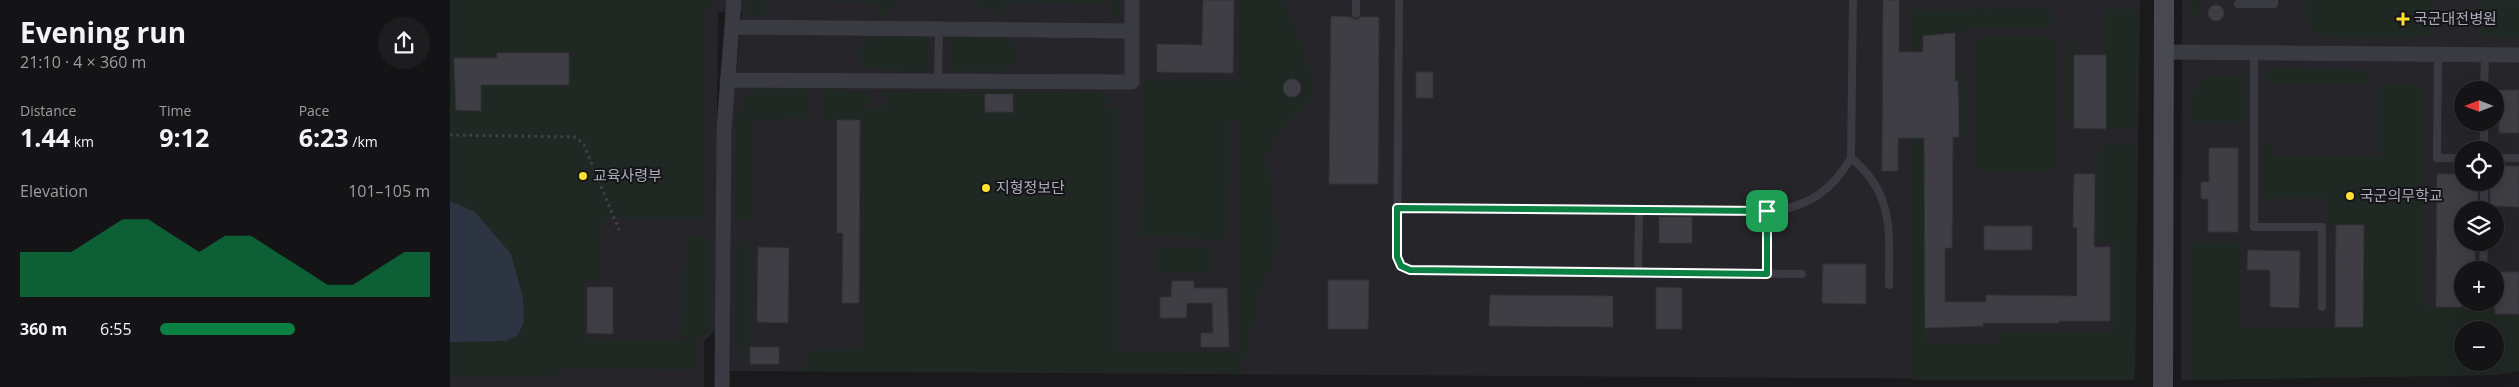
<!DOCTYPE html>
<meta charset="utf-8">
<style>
body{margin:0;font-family:"Open Sans","Noto Sans KR",sans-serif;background:#1d1c1e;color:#f1f3f6;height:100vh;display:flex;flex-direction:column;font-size:19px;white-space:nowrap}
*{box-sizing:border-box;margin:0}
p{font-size:16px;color:#9d9ea0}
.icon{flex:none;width:28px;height:28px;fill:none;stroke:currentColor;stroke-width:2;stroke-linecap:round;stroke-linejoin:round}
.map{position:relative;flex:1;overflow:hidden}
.panel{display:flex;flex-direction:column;background:#141315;width:450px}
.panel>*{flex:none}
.needle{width:32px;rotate:270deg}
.tools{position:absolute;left:2004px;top:81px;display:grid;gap:10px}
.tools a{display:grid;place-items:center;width:50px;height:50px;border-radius:50%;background:#141315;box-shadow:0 5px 20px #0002,0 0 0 1px #333234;font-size:25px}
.pin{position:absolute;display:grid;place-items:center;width:42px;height:42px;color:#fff;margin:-21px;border-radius:10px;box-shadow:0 2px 8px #0006}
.round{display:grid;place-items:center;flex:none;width:52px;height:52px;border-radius:26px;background:#1d1c1e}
.overview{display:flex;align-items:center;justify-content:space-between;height:85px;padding:0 20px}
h1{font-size:28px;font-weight:700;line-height:38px}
.metrics{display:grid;grid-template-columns:repeat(3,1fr);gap:8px;height:85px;padding:5px 20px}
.metrics div{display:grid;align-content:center}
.metrics b{font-size:25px;font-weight:700}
.metrics small{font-size:14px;font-weight:400}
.metrics p{font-size:14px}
.chart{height:140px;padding:10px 20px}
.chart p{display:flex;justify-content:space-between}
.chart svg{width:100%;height:90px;margin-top:5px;fill:#0b8043;opacity:.7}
ul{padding:0 20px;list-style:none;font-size:16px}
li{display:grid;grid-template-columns:80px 60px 1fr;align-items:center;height:38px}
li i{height:12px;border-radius:6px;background:#0b8043}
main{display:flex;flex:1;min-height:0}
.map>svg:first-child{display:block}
</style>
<main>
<section class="panel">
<div class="overview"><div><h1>Evening run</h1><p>21:10 · 4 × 360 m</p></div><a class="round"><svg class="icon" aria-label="share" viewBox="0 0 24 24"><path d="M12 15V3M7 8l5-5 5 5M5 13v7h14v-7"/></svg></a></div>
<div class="metrics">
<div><p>Distance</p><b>1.44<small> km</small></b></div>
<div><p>Time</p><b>9:12</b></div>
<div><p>Pace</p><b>6:23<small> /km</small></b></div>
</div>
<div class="chart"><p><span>Elevation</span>101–105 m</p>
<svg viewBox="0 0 160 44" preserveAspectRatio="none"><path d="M0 44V22L10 22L20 22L30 14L40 6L50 6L60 14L70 22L80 14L90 14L100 22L110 30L120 38L130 38L140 30L150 22L160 22V44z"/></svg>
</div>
<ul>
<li><b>360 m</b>6:55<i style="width:50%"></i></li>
</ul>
</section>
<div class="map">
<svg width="2069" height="387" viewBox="0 0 2069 387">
<rect width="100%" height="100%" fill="#1a191c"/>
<path fill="#262529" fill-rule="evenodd" d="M 0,0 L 1690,0 L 1685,380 L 280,371 L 281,126 L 292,12 L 268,12 L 265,331 L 254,341 L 254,387 L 0,387 Z
M 1732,0 L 2069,0 L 2069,371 L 2047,375 L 1731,380 ZM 2012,90 L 2045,90 L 2045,122 L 2012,122 ZM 2012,150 L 2045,150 L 2045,182 L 2012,182 ZM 2012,210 L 2045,210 L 2045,242 L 2012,242 ZM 2012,270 L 2045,270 L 2045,302 L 2012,302 ZM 2012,330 L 2045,330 L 2045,362 L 2012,362 Z"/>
<path fill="#1f2822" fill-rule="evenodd" d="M 0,0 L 267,0 L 255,13 L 254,218 L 153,218 L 152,281 L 134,282 L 134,338 L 232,340 L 235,241 C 241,234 252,235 259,240 L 260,325 L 258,331 L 247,342 L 247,370 L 110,369 L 107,376 L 0,377 L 0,342 L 55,341 L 25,212 L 0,201 Z
M 298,0 L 451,0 L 429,18 L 428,2 L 315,1 L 315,16 L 298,16 Z
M 519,0 L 670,0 L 670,18 L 661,18 L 661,3 L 555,2 L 555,18 Z
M 790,0 L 830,0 L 836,6 L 860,67 L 862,87 L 858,103 L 835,123 L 816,156 L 829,240 L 822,266 L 812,285 L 790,374 L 354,371 L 355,350 L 411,350 L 411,120 L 371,119 L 371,92 L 373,89 L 419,91 L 420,108 L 434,108 L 435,91 L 657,91 L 657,107 L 668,108 L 667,351 L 789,352 L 791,120 L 780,120 L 777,239 L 689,237 L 694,80 L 789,81 Z
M 1740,0 L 1750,0 L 1750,15 L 1740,15 Z
M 1856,0 L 1982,0 C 1988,15 1991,35 1970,38 L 1874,38 C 1856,32 1856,17 1856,0 Z
M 2032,1 L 2069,1 L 2069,38 L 2032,38 C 2021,27 2019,10 2032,1 Z
M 1602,9 L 1602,24 L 1597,28 L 1521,28 L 1513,33 L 1489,33 L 1489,75 L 1511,73 L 1515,77 L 1515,135 L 1509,137 L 1508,81 L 1486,81 L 1470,138 L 1474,138 L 1475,343 L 1547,343 L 1549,331 L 1663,331 L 1663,243 L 1647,242 L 1647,153 C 1651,140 1675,145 1687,145 L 1685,380 L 1463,380 L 1461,10 Z
M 1656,9 L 1690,9 L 1688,129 L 1656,129 Z
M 422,36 L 477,36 L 478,71 L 423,70 L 413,67 L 409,58 L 410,47 Z
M 499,36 L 558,39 C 569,50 569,65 554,71 L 499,71 Z
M 1532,37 L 1601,37 L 1607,43 L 1607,166 C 1586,175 1543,177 1523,165 L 1523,46 Z
M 1624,37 L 1624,128 L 1616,120 L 1616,41 L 1617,38 Z
M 1823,69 L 1915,70 C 1921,74 1921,79 1917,84 L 1911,85 L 1823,85 L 1816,77 L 1818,71 Z
M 1757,75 L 1794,75 L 1795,122 L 1739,122 L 1739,99 Z
M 1973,84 L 1973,306 L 2025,307 L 2025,303 L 2044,303 L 2044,314 L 2069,314 L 2069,371 L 2047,375 L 1739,380 L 1741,242 L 1791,242 L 1791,327 L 1913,327 L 1914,225 L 1878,225 L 1878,198 L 1812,198 L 1813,142 L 1823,142 L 1823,155 L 1929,155 L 1929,85 ZM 2012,330 L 2045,330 L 2045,362 L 2012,362 Z
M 303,89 L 360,89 L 360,118 L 303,119 L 303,220 L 285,220 L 286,113 Z
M 299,240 L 299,356 L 294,357 L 285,344 L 286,244 Z
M 706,248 L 761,248 L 761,273 L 706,273 Z"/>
<path fill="#2e3542" d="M 0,201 L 25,212 L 61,254 L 73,298 L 74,322 L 68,335 L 55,341 L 0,342 Z"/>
<path fill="#3f3e44" stroke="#343338" d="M 753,0 L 784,0 L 783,73 L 707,72 L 707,44 L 752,45 Z
M 1433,0 L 1449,0 L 1449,52 L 1473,52 L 1473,36 L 1505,33 L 1505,81 L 1508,81 L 1509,137 L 1503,137 L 1502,248 L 1495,248 L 1495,302 L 1536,302 L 1536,295 L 1627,296 L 1627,228 L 1623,227 L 1624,174 L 1645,174 L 1644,247 L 1660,247 L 1660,321 L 1609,321 L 1609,323 L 1533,323 L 1533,326 L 1475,328 L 1474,138 L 1448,138 L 1448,171 L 1432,171 Z
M1758 13a8 8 0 1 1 16 0a8 8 0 1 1-16 0Z
M 881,16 L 901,17 L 906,20 L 911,17 L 929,17 L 928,184 L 879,184 Z
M 47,53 L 119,53 L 119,85 L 31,85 L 31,111 L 6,110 L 4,58 L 47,58 Z
M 1624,55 L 1656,55 L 1656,129 L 1624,128 Z
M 966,72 L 983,72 L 983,98 L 966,98 Z
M833 88a9 9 0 1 1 18 0a9 9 0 1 1-18 0Z
M 2049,90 L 2069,90 L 2069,133 L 2049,133 Z
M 535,94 L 563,94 L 563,112 L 535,112 Z
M 387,120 L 410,120 L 409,303 L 392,303 L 393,233 L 387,233 Z
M 1759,148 L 1788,148 L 1788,232 L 1758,232 L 1758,199 L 1751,199 L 1751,182 L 1759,182 Z
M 2045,166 L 2069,166 L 2069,207 L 2040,206 L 2040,182 L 2045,182 Z
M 1987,174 L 2012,174 L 2012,182 L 2028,182 L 2028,206 L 2025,206 L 2025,210 L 2012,210 L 2012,242 L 2025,242 L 2025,270 L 2012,270 L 2012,307 L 1986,307 Z
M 1209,217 L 1242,217 L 1242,243 L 1209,243 Z
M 1886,225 L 1914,225 L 1913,327 L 1885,327 Z
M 1534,226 L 1582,226 L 1582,250 L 1534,250 Z
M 308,247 L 339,248 L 338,323 L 307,322 Z
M 1798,250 L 1850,251 L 1849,308 L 1820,307 L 1820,270 L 1797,270 Z
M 1373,264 L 1416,264 L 1416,304 L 1372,303 Z
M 2045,272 L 2069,272 L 2069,314 L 2045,314 Z
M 878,280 L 919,280 L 918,329 L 878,329 Z
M 722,281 L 744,281 L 744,288 L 777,288 L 779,347 L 751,347 L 751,333 L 763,333 L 762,303 L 737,303 L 736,318 L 710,318 L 710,297 L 721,297 Z
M 137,287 L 163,287 L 163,334 L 137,333 Z
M 1206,287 L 1232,288 L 1232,329 L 1206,329 Z
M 1040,295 L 1163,296 L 1163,327 L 1039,326 Z
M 300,347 L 329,347 L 329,364 L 300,364 Z"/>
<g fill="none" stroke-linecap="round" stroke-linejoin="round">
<path stroke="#404149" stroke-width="3" stroke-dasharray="2.5 4" stroke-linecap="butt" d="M 0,135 L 126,137 L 134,145 L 169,230"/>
<path stroke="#3a3a42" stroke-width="8" d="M 906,0 L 906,14
M 949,0 L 947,257 L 951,266 L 973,271 L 1352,274
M 1788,4 L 1824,4 L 1824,0
M 1804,53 L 1804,227 L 1872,227 L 1872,307
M 1988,54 L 1987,158 L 2012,158
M 488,81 L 489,29
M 2034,90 L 2035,55
M 2034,150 L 2034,122
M 1401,158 C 1445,193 1439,234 1439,285
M 2045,158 L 2069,158
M 947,208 L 1326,211 C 1362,204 1382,190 1401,158 L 1403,0
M 2034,210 L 2034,182
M 1317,211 L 1317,274
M 2033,270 L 2034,242
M 1188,273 L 1189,210"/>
<path stroke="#3a3a42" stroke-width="15" d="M 282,27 L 682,31
M 1714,52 L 2069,55
M 277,80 L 682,82 L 682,0
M 272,387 L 274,129 L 284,0"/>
<path stroke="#484852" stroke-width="20" d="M 1713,387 L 1714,0"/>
</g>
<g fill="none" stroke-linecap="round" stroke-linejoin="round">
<defs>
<path id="route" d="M 947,208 L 1317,211 L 1317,274 L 960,270 L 951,266 L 947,257 Z"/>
</defs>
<use href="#route" stroke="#fff" stroke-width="10"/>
<use href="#route" stroke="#0b8043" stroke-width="6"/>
</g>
<g fill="#ffdf2f" stroke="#151417" stroke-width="2">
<path d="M1950.5 11.5h5v5h5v5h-5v5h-5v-5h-5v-5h5z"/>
<circle cx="133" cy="176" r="5"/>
<circle cx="536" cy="188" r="5"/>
<circle cx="1900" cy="196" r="5"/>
</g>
<g text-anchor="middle" stroke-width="4" stroke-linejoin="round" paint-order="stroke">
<g font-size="15" fill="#abadbd" stroke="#151417" text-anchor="start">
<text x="1964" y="24">국군대전병원</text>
<text x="143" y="181">교육사령부</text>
<text x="546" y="193">지형정보단</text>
<text x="1910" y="201">국군의무학교</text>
</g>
</g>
</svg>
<div class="tools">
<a><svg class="needle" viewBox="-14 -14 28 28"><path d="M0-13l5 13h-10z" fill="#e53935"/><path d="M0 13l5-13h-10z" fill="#9d9ea0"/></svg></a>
<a><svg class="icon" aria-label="locate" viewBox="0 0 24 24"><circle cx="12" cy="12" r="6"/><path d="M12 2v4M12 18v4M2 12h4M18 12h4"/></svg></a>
<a><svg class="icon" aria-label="layers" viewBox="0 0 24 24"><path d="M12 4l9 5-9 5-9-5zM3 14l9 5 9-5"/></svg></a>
<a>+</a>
<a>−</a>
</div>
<div class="pin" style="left:1317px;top:211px;background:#1e9e55"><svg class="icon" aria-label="arrive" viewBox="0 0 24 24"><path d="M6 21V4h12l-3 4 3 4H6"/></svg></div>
</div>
</main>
